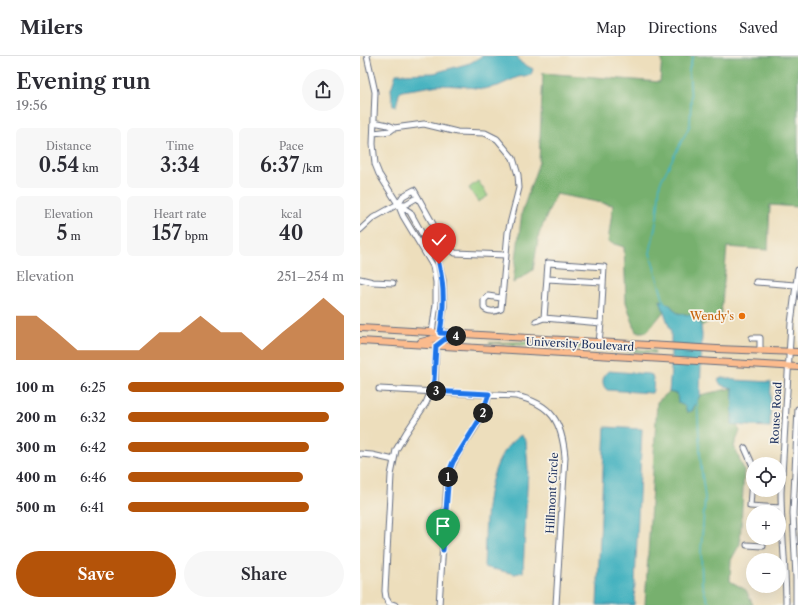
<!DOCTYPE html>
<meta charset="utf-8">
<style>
body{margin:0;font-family:"Libre Caslon Text",serif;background:#f7f7f7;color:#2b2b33;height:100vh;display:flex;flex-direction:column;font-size:15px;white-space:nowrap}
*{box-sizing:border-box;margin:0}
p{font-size:13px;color:#7c7c81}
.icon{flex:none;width:22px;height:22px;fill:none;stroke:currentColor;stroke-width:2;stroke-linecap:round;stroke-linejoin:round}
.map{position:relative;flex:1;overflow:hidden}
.sheet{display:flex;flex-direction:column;background:#fff;width:360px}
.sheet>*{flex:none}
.controls{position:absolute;left:386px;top:401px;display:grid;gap:8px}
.controls a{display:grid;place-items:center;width:40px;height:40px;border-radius:50%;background:#fff;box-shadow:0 4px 16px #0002;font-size:20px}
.pin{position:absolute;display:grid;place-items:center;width:34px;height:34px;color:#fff;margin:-41px -17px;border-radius:50% 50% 50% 0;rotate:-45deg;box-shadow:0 0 4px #0007}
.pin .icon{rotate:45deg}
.km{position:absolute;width:20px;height:20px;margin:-10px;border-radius:50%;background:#222;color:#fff;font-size:11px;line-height:20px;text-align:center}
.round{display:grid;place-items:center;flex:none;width:42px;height:42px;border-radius:21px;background:#f7f7f7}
.headline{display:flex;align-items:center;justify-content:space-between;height:68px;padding:0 16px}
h1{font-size:22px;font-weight:600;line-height:30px}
.figures{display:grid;grid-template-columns:repeat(3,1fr);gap:6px;height:68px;padding:4px 16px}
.figures div{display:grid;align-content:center;border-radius:6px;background:#f7f7f7;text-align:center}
.figures b{font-size:20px;font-weight:600}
.figures small{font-size:11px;font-weight:400}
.figures p{font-size:11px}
.chart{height:112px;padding:8px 16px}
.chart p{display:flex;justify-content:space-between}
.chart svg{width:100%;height:72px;margin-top:4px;fill:#b45309;opacity:.7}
.primary-button{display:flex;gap:8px;margin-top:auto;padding:8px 16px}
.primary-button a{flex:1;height:46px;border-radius:24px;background:#b45309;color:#fff;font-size:16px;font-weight:600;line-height:46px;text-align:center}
.primary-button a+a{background:#f7f7f7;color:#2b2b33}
ul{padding:0 16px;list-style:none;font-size:13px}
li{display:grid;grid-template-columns:64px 48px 1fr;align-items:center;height:30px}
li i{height:10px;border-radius:5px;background:#b45309}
header{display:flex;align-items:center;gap:24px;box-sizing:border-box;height:56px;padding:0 20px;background:#fff;border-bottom:1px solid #e1e1e2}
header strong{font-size:19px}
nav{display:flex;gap:22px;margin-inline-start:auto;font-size:14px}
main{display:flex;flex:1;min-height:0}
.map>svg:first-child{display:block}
</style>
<header>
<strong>Milers</strong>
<nav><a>Map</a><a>Directions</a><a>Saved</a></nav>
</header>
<main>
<section class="sheet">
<div class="headline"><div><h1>Evening run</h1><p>19:56</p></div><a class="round"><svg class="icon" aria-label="share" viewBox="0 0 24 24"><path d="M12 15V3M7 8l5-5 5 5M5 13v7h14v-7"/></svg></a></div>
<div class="figures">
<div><p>Distance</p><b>0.54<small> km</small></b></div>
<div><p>Time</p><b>3:34</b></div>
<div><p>Pace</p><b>6:37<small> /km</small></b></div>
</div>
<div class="figures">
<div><p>Elevation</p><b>5<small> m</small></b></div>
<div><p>Heart rate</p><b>157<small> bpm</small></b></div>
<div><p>kcal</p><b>40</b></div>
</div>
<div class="chart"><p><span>Elevation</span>251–254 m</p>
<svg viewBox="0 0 160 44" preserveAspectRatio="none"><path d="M0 44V17L10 17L20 27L30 38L40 38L50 38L60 38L70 27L80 27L90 17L100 27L110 27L120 38L130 27L140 17L150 6L160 17V44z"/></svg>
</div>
<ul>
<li><b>100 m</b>6:25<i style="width:100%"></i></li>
<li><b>200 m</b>6:32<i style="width:93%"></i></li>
<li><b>300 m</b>6:42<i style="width:84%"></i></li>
<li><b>400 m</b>6:46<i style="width:81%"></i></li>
<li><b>500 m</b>6:41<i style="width:84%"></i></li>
</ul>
<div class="primary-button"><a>Save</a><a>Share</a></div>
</section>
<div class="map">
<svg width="438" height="549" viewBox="0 0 438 549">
<rect width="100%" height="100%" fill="#f7f3e8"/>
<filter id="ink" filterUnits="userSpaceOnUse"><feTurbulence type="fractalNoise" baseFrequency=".025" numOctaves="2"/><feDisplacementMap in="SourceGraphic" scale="8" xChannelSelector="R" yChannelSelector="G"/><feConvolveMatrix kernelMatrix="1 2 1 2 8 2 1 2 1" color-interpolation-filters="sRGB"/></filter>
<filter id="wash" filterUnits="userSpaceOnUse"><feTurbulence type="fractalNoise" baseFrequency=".012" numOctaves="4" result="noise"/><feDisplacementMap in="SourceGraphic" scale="16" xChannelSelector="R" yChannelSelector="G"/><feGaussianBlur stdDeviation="0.9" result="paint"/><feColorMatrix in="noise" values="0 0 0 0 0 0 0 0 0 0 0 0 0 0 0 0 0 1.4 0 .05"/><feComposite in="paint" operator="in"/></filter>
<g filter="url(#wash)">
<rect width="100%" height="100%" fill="#eddebc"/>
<path fill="#94cc80" stroke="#587e6f" d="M 118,125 L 128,140 L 118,146 L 109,132 Z
M 164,286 L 295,295 L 295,297 L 129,287 Z"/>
<path fill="#77b06e" stroke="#497066" d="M 302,0 L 438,0 L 438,151 L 410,149 L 408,194 L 367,191 L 361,259 L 341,270 L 336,260 L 317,257 L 310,249 L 300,244 L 304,255 L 287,276 L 276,276 L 266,246 L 264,191 L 248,186 L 253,149 L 196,138 L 179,178 L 173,214 L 153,227 L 162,156 L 179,106 L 183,17 L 300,26 Z
M 373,332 L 372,369 L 377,370 L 380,375 L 374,390 L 384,414 L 380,488 L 371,504 L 370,525 L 386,534 L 393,549 L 285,549 L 297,346 L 309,336 L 317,338 L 325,350 L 327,356 L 332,355 L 340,339 Z"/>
<path fill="#44b2c0" stroke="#30708f" d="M 122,0 L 157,0 L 161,7 L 173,13 L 171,19 L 158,21 L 138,30 L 123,33 L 100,30 L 79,29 L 42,35 L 39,38 L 36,50 L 33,50 L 31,33 L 36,18 L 74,17 L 110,7 Z
M 300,244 L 310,249 L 317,257 L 336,260 L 341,270 L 342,279 L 340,339 L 332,355 L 327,356 L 325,350 L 318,347 L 317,338 L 309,336 L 311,313 L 311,276 Z
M 248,315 L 288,318 L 292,319 C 294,325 294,332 292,337 L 247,334 C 241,329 242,320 248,315 Z
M 362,321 L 374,324 L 411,326 L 410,371 L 372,369 L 373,332 L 361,329 L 358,324 Z
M 245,371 L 282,373 L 274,549 L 237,549 Z
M 161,379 L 166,385 L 168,413 L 163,516 L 155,518 L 124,511 C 126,472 123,421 149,389 C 152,385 157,382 161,379 Z"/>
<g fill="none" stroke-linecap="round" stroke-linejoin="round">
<path stroke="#44b2c0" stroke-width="1.5" d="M 304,246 L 290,197 L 297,162 L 300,127 L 330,69 L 331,45 L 329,13 L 333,0
M 337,345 L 341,411 L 345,442 L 341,494 L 342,528 L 347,544 L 353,549"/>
</g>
</g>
<g filter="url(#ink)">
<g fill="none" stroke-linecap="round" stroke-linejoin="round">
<defs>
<path id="minor" d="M 7,0 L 15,36 L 13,88 L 15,108 L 19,118 L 38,148 L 43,160 L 73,210 L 76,226 L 76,248 L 72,277
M 14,66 C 21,68 29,68 34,72
M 14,77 L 30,75 L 34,72 L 64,68 L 97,76 L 125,77 L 137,83 L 153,102 L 158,119 L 159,132 L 148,176 L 141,253 C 135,256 128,256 124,252 L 124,244 L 128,240 L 141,242
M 38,148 L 43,140 L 54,134 L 83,186 L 95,197 L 146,199
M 39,149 L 50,156 L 79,208 L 83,224 L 84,250 L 80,277
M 0,174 L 13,162 L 38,148 L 46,148 L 58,141
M 0,223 L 13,226 L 33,227
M 187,223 L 243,226
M 396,226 L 435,229
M 184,262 L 188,207 L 244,211 L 241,267
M 176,265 L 184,262 L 241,267 L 239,287
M 392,282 L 400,282 L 400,295
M 19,333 L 156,340 C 192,348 202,366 205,401 L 196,549
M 385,392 L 393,410 L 390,450 L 421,452
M 0,398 L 12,399 L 34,404
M 387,489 L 403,490
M 35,549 L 29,547 L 26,542 L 25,535 L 31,419 L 36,394 L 46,377 L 66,347 L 71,335 L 75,324 L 76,289
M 79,549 L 87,427 C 91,402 109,384 121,362 C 125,354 127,346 129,338
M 426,549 C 426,511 421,474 421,436 L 431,267 L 438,214
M 436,549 L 436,522 L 433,457 L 438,353"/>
<path id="major" d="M 0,272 L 357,293 L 438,296
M 0,285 L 438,311
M 61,286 L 76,282 L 80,277
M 76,289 L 85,283 L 97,280"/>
</defs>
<use href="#minor" stroke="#646c7f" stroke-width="7"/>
<use href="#major" stroke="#646c7f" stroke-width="8"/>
<use href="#minor" stroke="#fff" stroke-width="5"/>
<use href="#major" stroke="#fbbb8d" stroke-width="6"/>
</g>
</g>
<g fill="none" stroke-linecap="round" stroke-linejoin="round" filter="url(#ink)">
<defs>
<path id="route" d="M 79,208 C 85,233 84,252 80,277 L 103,278 L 85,283 L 76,290 L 74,324 L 71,335 L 129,338 L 121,361 L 93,406 L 89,416 L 83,494"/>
</defs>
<use href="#route" stroke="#fff" stroke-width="8"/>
<use href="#route" stroke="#1a73e8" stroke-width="5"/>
</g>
<circle fill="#e8710a" stroke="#f7f3e8" stroke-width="1.5" cx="382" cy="260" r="4"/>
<g text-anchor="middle" stroke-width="3.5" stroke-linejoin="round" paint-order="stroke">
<g font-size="11" fill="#c56008" stroke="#f7f3e8" text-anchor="end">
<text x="374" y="264">Wendy's</text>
</g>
<g font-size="11" fill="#1b2f5e" stroke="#f7f3e8">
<text transform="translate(220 288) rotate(3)" y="4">University Boulevard</text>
<text transform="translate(416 357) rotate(-87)" y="4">Rouse Road</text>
<text transform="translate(192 437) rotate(-87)" y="4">Hillmont Circle</text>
</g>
</g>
</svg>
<div class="controls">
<a><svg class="icon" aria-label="locate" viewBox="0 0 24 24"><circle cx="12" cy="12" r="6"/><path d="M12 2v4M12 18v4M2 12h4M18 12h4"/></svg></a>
<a>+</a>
<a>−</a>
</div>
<div class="pin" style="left:83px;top:494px;background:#1e9e55"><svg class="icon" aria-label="arrive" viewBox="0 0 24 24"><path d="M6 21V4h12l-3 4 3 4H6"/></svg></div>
<div class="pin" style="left:79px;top:208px;background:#d93025"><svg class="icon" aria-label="check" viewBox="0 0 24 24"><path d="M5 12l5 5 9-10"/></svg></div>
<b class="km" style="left:88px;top:421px">1</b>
<b class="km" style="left:123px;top:357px">2</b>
<b class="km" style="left:76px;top:335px">3</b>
<b class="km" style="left:96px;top:280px">4</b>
</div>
</main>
